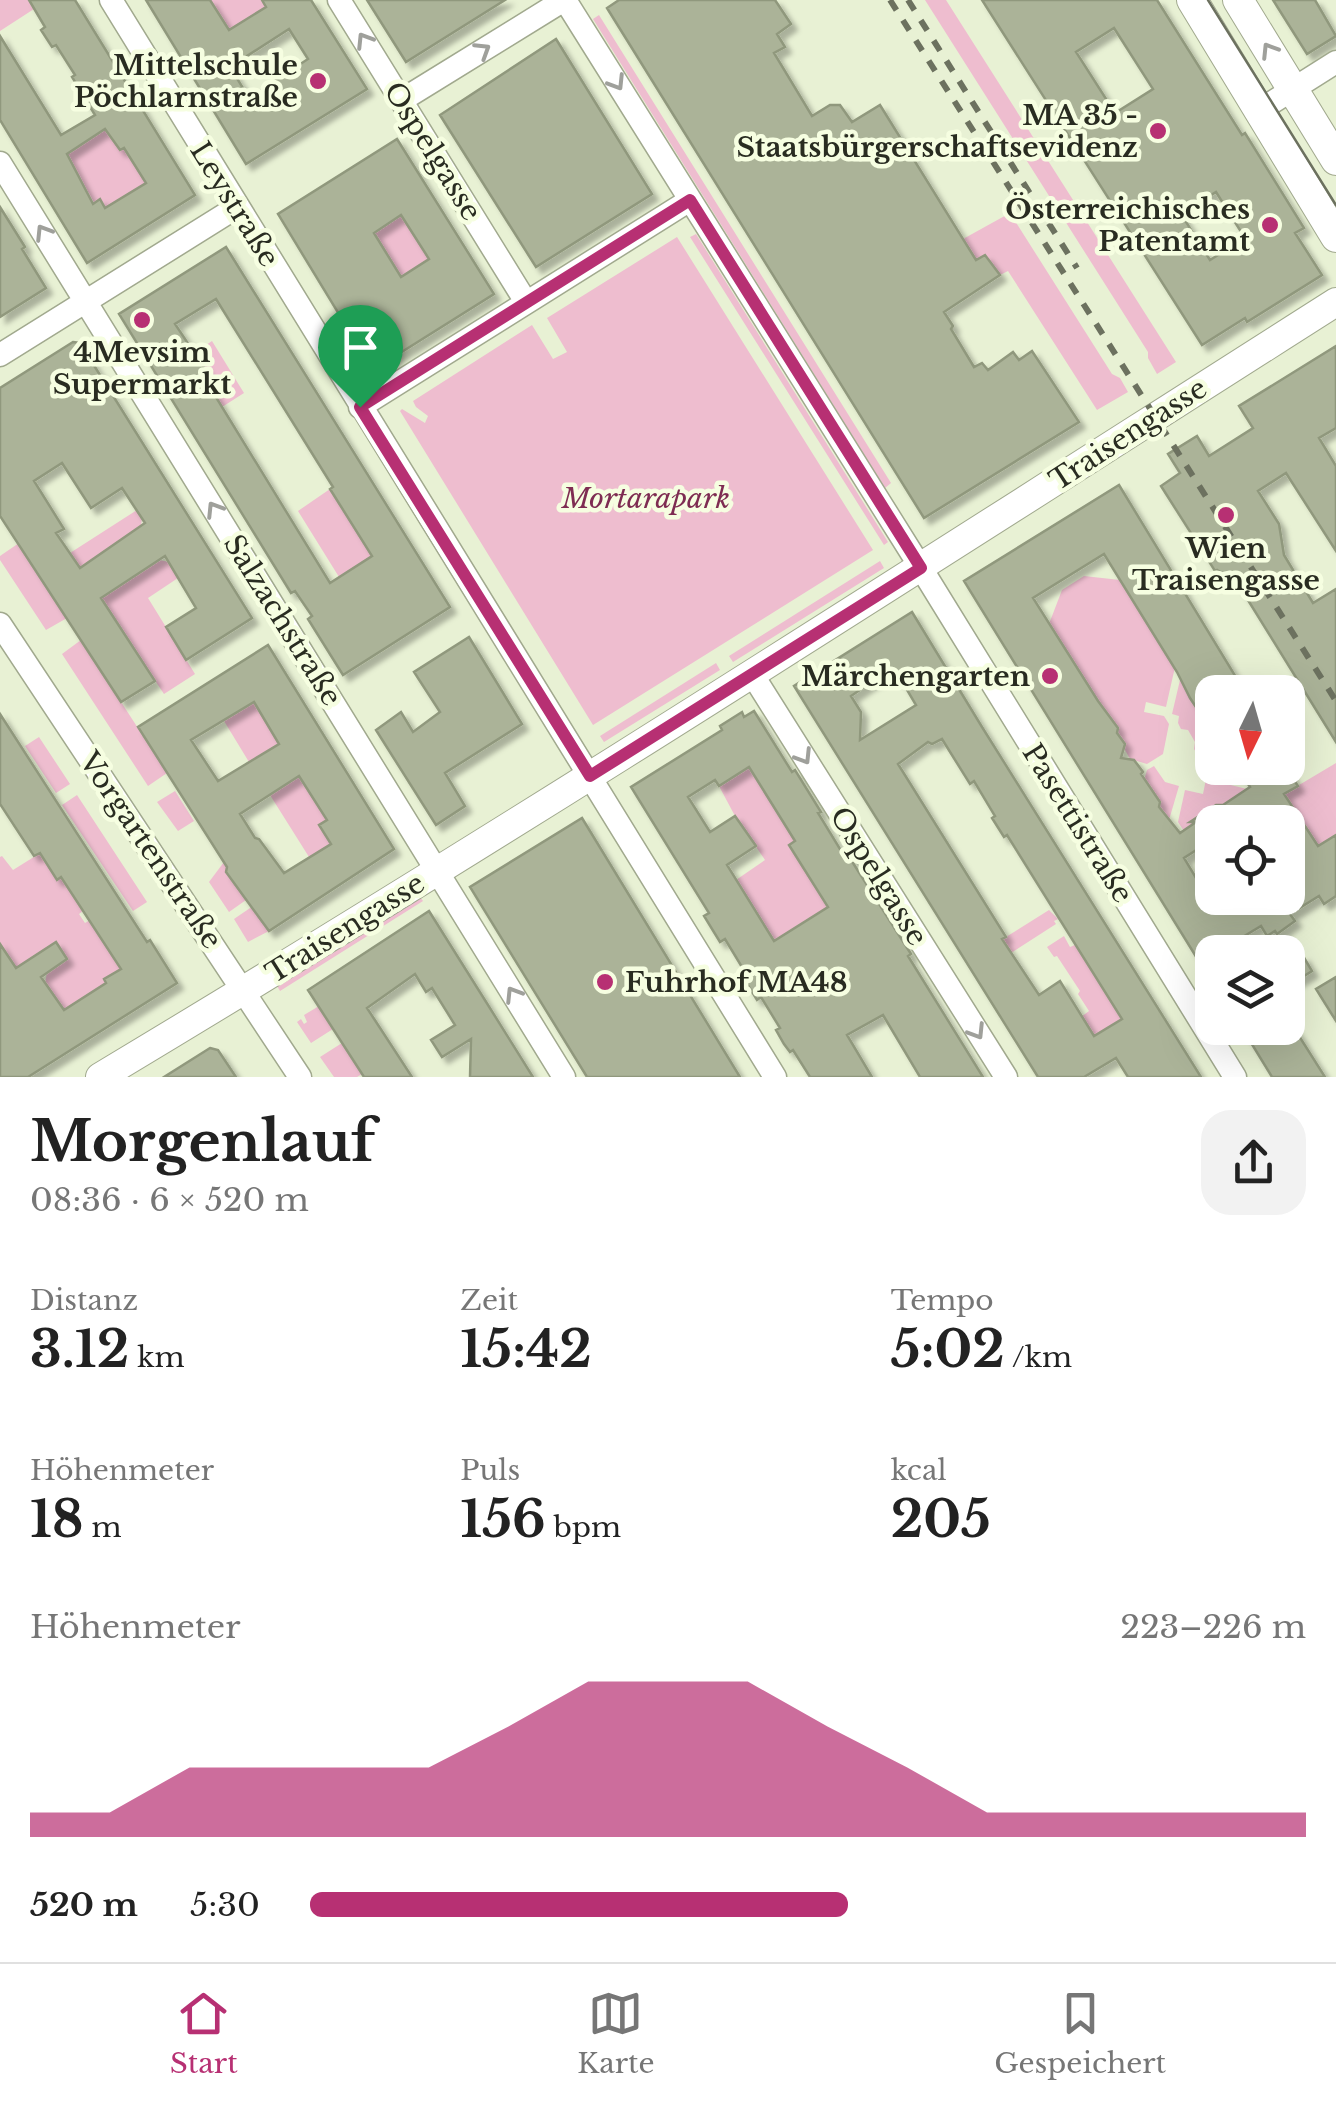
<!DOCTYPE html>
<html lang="de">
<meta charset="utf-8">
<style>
body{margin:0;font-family:"Libre Baskerville",serif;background:#f2f2f2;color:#222;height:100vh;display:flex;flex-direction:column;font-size:38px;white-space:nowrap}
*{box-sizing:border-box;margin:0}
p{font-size:32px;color:#767676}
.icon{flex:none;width:55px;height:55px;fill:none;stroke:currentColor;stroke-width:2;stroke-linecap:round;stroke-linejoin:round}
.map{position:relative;height:1077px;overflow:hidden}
.panel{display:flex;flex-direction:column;background:#fff;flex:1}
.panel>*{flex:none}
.needle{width:65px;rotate:185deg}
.tools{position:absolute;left:1195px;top:675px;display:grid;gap:20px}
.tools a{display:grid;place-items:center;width:110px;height:110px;border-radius:20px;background:#fff;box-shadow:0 10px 40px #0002;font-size:50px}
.pin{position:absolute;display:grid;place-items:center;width:85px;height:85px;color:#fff;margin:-102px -42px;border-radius:50% 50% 50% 0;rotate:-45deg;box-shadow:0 0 10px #0007}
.pin .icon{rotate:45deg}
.round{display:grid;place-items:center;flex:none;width:105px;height:105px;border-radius:30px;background:#f2f2f2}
.head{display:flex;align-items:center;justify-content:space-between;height:170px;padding:0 30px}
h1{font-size:55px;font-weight:800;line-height:75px}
.figures{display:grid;grid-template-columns:repeat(3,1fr);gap:15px;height:170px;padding:10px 30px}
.figures div{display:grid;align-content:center}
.figures b{font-size:50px;font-weight:800}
.figures small{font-size:28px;font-weight:400}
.figures p{font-size:28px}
.chart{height:280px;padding:20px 30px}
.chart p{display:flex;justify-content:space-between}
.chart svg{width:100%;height:180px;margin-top:10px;fill:#b73073;opacity:.7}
ul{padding:0 30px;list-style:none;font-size:32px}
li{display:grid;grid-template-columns:160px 120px 1fr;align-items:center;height:75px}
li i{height:25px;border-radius:12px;background:#b73073}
.menu{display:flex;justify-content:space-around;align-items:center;height:140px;border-top:2px solid #e0e0e0;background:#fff;font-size:28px;color:#767676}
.menu a{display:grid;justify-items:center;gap:5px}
.menu .on{color:#b73073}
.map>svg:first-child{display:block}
</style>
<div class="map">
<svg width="1336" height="1077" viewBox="0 0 1336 1077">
<defs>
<filter id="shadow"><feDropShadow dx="6" dy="6" stdDeviation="2.5" flood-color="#0004"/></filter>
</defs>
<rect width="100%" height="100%" fill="#e8f1d4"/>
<path fill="#eebdcf" d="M 0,0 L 29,0 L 34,9 L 0,31 Z
M 210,0 L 262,0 L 266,7 L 229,30 Z
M 925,0 L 946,0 L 1176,362 L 1157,374 L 1148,358 L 1148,352 Z
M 599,15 L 891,483 L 885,488 L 593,19 Z
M 102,110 L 120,149 L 124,148 L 146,183 L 105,208 L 100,200 L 94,203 L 67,154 L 89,140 L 79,124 Z
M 1010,213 L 1112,374 L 1120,378 L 1128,392 L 1097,410 L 1008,271 L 1000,275 L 985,255 L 976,260 L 963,239 Z
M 401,215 L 429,259 L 405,284 L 372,229 Z
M 696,234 L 888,542 L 884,545 L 690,237 Z
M 677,237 L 873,550 L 593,725 L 400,411 L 402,409 L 425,423 L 428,416 L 416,407 L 413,401 L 532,325 L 553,359 L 567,352 L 547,318 Z
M 212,341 L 244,393 L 222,407 L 208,384 L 211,378 L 204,367 L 198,366 L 191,355 Z
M 330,489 L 372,556 L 339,577 L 298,511 Z
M 137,510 L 142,518 L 141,526 L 90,561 L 89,567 L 82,572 L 70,553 Z
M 19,543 L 67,618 L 46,630 L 0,560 L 0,556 Z
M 159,560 L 169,562 L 178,578 L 148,598 L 195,674 L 164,694 L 114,619 L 112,620 L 91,579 L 104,596 Z
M 880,561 L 884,568 L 733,662 L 729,656 Z
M 1084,576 L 1120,580 L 1175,667 L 1166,707 L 1146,702 L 1144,712 L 1164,716 L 1169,724 L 1163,754 L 1147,764 L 1130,759 L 1098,701 L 1049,624 L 1062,590 Z
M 81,640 L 167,773 L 148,786 L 62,654 Z
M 716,663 L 720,670 L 604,742 L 600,736 Z
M 1180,680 L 1184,681 L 1193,694 L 1189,697 L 1198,710 L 1197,715 L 1212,730 L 1212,768 L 1238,768 L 1250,781 L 1208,772 L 1204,765 L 1204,758 L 1199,757 L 1194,749 L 1195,742 L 1188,730 L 1181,729 L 1178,723 L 1179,716 L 1172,714 Z
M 249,695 L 283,751 L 278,754 L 272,748 L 249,762 L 224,721 L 247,706 Z
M 39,737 L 70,784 L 56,793 L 25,746 Z
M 1336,763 L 1336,835 L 1318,846 L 1284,794 Z
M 1154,766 L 1165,782 L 1179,786 L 1169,820 L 1159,807 L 1160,802 L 1141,780 L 1145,777 L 1147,770 Z
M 749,767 L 795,841 L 789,846 L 830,911 C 808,918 793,928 776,945 L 736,880 L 765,860 L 735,816 L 719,786 Z
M 296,770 L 327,820 L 319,824 L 322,830 L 339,839 L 309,857 L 270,795 L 292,780 Z
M 1206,779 L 1247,789 L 1223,805 L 1216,805 L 1203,814 L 1202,819 L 1184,831 L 1178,822 L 1185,790 L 1203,794 Z
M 175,791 L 194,821 L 178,831 L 157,802 Z
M 77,795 L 147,902 L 133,911 L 62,805 Z
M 45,850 L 51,871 L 56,880 L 61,877 L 83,911 L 79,914 L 85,923 L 90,920 L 124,966 L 108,985 L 50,1018 L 53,994 L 45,983 L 47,973 L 66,960 L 16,968 L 0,944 L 0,857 L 2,856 L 13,870 Z
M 224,862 L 227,867 L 226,872 L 246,900 L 229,912 L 209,882 Z
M 420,897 L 423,901 L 280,991 L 277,986 Z
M 253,906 L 269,931 L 248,942 L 234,919 Z
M 1049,910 L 1058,919 L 1054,921 L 1056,924 L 1011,953 L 998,942 Z
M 1064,936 L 1070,947 L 1075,945 L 1122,1019 L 1093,1036 L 1081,1017 L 1089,1011 L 1078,994 L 1080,991 L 1057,956 L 1054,957 L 1047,947 Z
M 319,1006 L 333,1029 L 311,1043 L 297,1022 L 301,1019 L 304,1024 L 307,1022 L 304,1015 Z
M 342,1043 L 362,1074 L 357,1077 L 334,1077 L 320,1057 Z"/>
<path fill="#abb398" stroke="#90987d" stroke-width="2.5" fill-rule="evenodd" filter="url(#shadow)" d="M 29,0 L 75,0 L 195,195 L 87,263 L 0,120 L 0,36 L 61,135 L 95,115 L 72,77 L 75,75 L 56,45 L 52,47 L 41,30 L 45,27 ZM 105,129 L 120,150 L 124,148 L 146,183 L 105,208 L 100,199 L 93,204 L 67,154 Z
M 146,0 L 210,0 L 229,30 L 266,7 L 262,0 L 311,0 L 367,89 L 246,164 ZM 289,29 L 308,59 L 249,98 L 230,67 Z
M 367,0 L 505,0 L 406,62 Z
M 619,0 L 775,0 L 791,24 L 777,34 L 785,47 L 774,53 L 812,116 L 830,105 L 840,105 L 852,122 L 880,105 L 976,260 L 985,255 L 1000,275 L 944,312 L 953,326 L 951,329 L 974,367 L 982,363 L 988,370 L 1013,352 L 1019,360 L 1032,351 L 1079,422 L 924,518 L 607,8 Z
M 982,0 L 1157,0 L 1242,135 L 1245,133 L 1304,228 L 1295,233 L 1322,275 L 1247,322 L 1245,318 L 1202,345 ZM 1114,28 L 1153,89 L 1115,113 L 1076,52 ZM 1216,192 L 1245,238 L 1210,260 L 1181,214 Z
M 1273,0 L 1315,0 L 1336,36 L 1307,54 Z
M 556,39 L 652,194 L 536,267 L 440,115 Z
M 397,139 L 494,294 L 373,370 L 278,214 ZM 401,215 L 429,259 L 401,277 L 374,233 Z
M 0,207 L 25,247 L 22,249 L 46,288 L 0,317 Z
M 226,247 L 450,607 L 343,675 L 308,619 L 312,616 L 295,591 L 291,593 L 119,314 ZM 216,299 L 333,487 L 330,489 L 372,556 L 330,583 L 222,407 L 208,384 L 211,378 L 175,324 Z
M 73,342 L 80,343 L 252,618 L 186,660 L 166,627 L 196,608 L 165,556 L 101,598 L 155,681 L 121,702 L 0,516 L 0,388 ZM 62,463 L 91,508 L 122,488 L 145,523 L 80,568 L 56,533 L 64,529 L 34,481 Z
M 1336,346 L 1336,428 L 1319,438 L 1336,466 L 1336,551 L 1286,473 L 1258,491 L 1279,524 L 1284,555 L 1313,603 L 1336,589 L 1336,742 L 1238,584 L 1217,570 L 1215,571 L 1161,486 L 1180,473 L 1168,454 L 1197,436 L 1209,456 L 1253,428 L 1239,406 Z
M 1119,485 L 1245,692 L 1212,692 L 1212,731 L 1190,698 L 1177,672 L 1104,554 L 1033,598 L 1098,701 L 1118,728 L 1117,733 L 1125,744 L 1121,758 L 1134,760 L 1143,772 L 1141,774 L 1160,802 L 1159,807 L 1180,833 L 1196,822 L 1190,822 L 1216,805 L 1223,805 L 1250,787 L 1238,768 L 1286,768 L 1298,786 L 1284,794 L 1318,846 L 1336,835 L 1336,896 L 1324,904 L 1319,896 L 1290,914 L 1295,921 L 1277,934 L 1275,931 L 1267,936 L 1261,926 L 1218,952 L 1212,952 L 1212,956 L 1200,963 L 964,581 ZM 1212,822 L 1288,822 L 1288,898 L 1208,898 L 1184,858 L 1212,840 Z
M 912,612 L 982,727 L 1201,1077 L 1128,1077 L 1116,1058 L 1084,1077 L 1038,1077 L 794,686 ZM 896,671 L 916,705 L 860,740 L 861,712 L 851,696 L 873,681 ZM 942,739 L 970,784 L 974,781 L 995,816 L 992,818 L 1004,837 L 1007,835 L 1122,1019 L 1094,1036 L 1060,981 L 1039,995 L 1002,939 L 1006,937 L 898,764 L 928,742 L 932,744 Z
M 469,637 L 522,724 L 445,773 L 465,806 L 436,825 L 376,730 L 401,712 L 413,732 L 440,712 L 414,672 Z
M 268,645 L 394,849 L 269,931 L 226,872 L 227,867 L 138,727 ZM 254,702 L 279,744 L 218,781 L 191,740 ZM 299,776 L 327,820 L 319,825 L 331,844 L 284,873 L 259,839 L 255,838 L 240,814 Z
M 754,711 L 792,772 L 795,770 L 821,812 L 818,813 L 843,854 L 846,852 L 883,910 L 911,954 L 908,956 L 983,1077 L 920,1077 L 883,1015 L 847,1035 L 872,1077 L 810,1077 L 793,1050 L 790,1052 L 784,1044 L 776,1030 L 780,1028 L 761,997 L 757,1000 L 741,974 L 745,972 L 725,939 L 720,942 L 704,916 L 709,913 L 631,787 L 722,730 L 720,726 L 742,712 L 744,717 ZM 749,767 L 795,841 L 789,845 L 828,907 L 774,941 L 727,865 L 756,846 L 735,816 L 710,832 L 688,797 L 715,780 L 719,786 Z
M 0,714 L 147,942 L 150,940 L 177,983 L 28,1077 L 0,1077 L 0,944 L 16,968 L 56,942 L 67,959 L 41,977 L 64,1010 L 106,983 L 104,979 L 121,969 L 61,877 L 57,880 L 40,853 L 34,856 L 0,804 Z
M 582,818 L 740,1077 L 587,1077 L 470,887 Z
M 429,911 L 488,1005 L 533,1077 L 470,1077 L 471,1039 L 442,1057 L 431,1040 L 455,1025 L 432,988 L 426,992 L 415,974 L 367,1008 L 412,1077 L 364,1077 L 308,990 Z
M 1303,956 L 1312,971 L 1288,986 L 1288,966 Z
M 1336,977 L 1336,1021 L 1316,989 Z
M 1242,1028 L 1294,1028 L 1325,1077 L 1272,1077 Z
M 210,1048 L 218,1050 L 236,1077 L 164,1077 Z"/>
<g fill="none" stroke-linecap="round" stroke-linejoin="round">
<defs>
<path id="minor" d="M 111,0 L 775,1077
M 339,0 L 526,302
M 565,0 L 921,568 L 1235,1077
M 402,100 L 564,0
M 1260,110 L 1336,62
M 0,163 L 564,1077
M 0,355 L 237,207
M 360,407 L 690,200
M 0,624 L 300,1077
M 752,674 L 1006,1077"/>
<path id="tertiary" d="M 100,1077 C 517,827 926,563 1336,302"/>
<path id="secondary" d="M 1192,0 L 1336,237
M 1238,0 L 1336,160"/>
</defs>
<use href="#minor" stroke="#a1a98e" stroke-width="25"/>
<use href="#tertiary" stroke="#a1a98e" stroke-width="30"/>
<use href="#secondary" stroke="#a1a98e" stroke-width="32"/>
<use href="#minor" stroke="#fff" stroke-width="22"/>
<use href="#tertiary" stroke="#fff" stroke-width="28"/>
<use href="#secondary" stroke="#fff" stroke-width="30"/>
<path stroke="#6c715f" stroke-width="2.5" d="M 1208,0 L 1336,205"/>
<path stroke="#6c715f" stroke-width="6" stroke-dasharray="12 12" stroke-linecap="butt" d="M 890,0 L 1336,701
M 908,0 L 1077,268"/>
</g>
<defs><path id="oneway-chevron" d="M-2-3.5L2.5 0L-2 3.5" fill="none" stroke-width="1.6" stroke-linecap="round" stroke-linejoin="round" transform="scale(2.5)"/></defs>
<g stroke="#9fa09b">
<use href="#oneway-chevron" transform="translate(364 40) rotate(-122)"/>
<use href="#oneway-chevron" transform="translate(483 50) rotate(-32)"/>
<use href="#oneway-chevron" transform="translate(1269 50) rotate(-122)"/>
<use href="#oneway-chevron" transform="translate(617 83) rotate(58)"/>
<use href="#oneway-chevron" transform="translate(43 232) rotate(-122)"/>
<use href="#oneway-chevron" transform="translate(214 509) rotate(-122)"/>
<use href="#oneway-chevron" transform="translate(804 757) rotate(58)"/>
<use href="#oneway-chevron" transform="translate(513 994) rotate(-122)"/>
<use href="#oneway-chevron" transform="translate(977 1032) rotate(58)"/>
</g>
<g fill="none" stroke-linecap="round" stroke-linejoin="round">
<defs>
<path id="route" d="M 690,200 L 921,568 L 590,776 L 360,407 Z"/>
</defs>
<use href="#route" stroke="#fff" stroke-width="20"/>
<use href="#route" stroke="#b73073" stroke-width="12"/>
</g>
<g fill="#b73073" stroke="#f6fee1" stroke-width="4">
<circle cx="318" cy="81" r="10"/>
<circle cx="1158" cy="131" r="10"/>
<circle cx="1270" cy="225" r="10"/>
<circle cx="142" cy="320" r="10"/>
<circle cx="1226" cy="515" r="10"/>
<circle cx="1050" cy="676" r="10"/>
<circle cx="605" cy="982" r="10"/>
</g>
<g text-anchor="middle" stroke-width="9" stroke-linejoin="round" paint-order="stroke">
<g font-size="28" font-weight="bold" fill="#292c21" stroke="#f6fee1" text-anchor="end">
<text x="298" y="75">Mittelschule<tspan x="298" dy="32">Pöchlarnstraße</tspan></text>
<text x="1138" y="125">MA 35 -<tspan x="1138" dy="32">Staatsbürgerschaftsevidenz</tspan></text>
<text x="1250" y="219">Österreichisches<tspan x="1250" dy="32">Patentamt</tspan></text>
<text x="142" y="362" text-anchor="middle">4Mevsim<tspan x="142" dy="32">Supermarkt</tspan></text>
<text x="1226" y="558" text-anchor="middle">Wien<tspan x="1226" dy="32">Traisengasse</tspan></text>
<text x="1030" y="686">Märchengarten</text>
<text x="625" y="992" text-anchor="start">Fuhrhof MA48</text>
</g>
<g font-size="28" fill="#292c21" stroke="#f6fee1">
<text transform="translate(433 151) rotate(58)" y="10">Ospelgasse</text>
<text transform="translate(235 204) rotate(58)" y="10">Leystraße</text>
<text transform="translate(1128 434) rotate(-33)" y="10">Traisengasse</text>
<text transform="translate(283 620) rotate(58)" y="10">Salzachstraße</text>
<text transform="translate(1078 823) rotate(58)" y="10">Pasettistraße</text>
<text transform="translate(151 850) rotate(56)" y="10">Vorgartenstraße</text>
<text transform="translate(879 876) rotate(58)" y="10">Ospelgasse</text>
<text transform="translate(345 928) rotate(-32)" y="10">Traisengasse</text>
</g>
<g font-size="28" font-style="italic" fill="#7e2c52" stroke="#f6fee1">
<text x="646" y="508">Mortarapark</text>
</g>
</g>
</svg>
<div class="tools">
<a><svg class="needle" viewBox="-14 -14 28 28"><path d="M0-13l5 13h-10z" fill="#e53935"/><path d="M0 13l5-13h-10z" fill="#767676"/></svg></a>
<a><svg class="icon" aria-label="locate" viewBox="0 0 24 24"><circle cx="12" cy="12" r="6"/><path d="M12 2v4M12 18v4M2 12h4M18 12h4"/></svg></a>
<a><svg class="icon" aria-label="layers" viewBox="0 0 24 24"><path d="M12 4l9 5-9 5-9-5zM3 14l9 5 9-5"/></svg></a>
</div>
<div class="pin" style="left:360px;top:407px;background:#1e9e55"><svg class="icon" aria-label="arrive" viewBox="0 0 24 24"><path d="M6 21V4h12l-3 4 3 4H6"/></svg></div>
</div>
<section class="panel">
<div class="head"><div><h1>Morgenlauf</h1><p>08:36 · 6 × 520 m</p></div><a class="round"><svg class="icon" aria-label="share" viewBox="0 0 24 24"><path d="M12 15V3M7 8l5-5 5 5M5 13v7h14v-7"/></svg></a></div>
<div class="figures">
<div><p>Distanz</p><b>3.12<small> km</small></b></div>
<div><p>Zeit</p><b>15:42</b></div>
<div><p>Tempo</p><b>5:02<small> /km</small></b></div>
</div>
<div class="figures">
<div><p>Höhenmeter</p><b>18<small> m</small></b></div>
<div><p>Puls</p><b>156<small> bpm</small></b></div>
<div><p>kcal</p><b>205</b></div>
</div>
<div class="chart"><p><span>Höhenmeter</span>223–226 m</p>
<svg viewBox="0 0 160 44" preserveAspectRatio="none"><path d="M0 44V38L10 38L20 27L30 27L40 27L50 27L60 17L70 6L80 6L90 6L100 17L110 27L120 38L130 38L140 38L150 38L160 38V44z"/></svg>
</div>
<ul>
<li><b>520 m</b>5:30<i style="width:54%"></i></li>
</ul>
</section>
<nav class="menu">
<a class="on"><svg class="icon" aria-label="home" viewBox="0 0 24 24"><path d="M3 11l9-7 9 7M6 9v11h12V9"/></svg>Start</a>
<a><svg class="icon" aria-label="map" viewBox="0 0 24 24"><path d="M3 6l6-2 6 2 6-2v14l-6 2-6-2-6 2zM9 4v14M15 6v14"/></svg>Karte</a>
<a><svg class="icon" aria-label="saved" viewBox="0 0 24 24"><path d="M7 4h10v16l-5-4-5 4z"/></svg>Gespeichert</a>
</nav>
